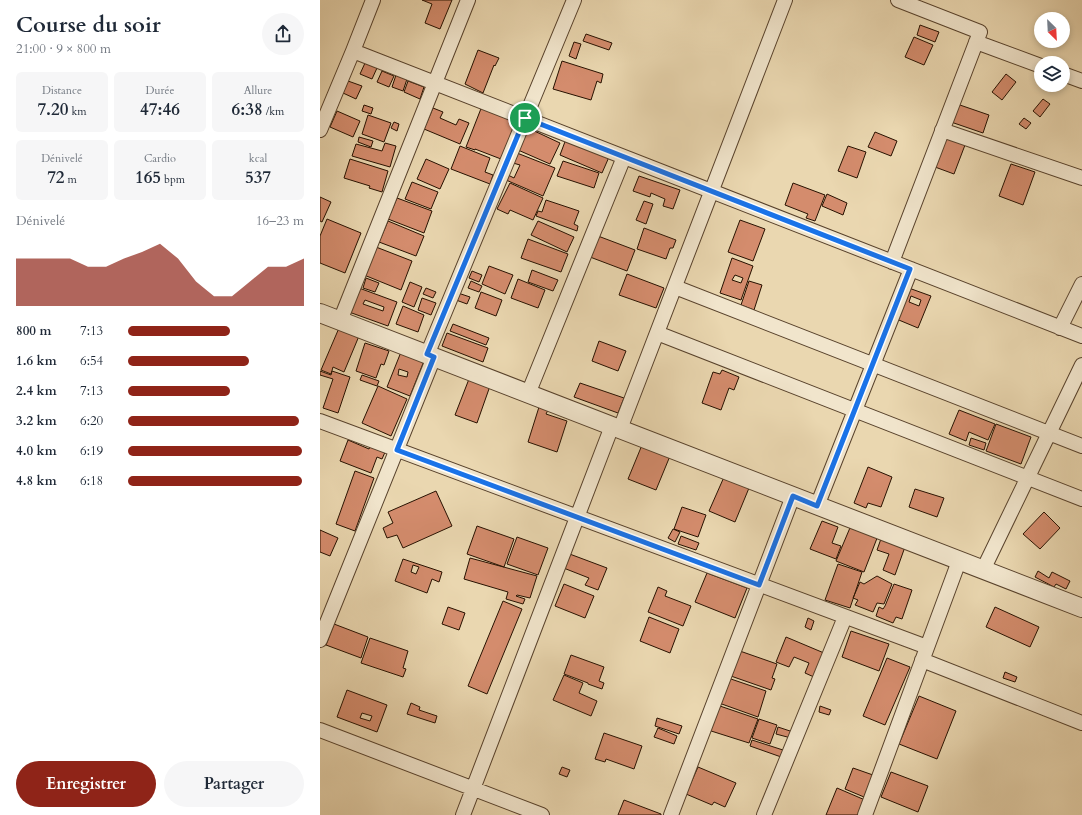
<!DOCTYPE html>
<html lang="fr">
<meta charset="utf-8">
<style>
body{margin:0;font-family:Cardo,serif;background:#f6f6f7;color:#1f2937;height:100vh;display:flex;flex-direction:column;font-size:15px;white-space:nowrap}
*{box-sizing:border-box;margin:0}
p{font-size:13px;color:#747a83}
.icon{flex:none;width:22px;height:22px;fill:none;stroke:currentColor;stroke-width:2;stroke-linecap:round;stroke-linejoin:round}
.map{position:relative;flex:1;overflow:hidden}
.side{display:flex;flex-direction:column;background:#fff;width:320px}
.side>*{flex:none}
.needle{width:26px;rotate:156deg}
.fabs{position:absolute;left:714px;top:12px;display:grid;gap:8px}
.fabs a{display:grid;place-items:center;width:36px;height:36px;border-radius:50%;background:#fff;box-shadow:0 2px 6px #0003;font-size:20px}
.pin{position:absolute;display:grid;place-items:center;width:34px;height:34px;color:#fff;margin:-17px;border:2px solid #fff;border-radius:50%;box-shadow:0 1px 4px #0007}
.round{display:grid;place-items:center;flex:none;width:42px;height:42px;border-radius:21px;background:#f6f6f7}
.summary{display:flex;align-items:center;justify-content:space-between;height:68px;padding:0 16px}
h1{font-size:22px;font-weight:700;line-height:30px}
.figures{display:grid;grid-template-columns:repeat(3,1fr);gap:6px;height:68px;padding:4px 16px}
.figures div{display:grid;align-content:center;border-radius:6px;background:#f6f6f7;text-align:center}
.figures b{font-size:17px;font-weight:700}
.figures small{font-size:11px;font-weight:400}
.figures p{font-size:11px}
.chart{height:112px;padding:8px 16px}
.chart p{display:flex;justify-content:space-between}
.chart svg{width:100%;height:72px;margin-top:4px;fill:#8f2418;opacity:.7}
.button{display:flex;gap:8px;margin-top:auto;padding:8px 16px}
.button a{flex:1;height:46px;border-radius:24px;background:#8f2418;color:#fff;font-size:16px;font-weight:700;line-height:46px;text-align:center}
.button a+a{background:#f6f6f7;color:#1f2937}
ul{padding:0 16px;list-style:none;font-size:13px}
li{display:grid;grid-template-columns:64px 48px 1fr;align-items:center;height:30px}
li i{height:10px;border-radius:5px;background:#8f2418}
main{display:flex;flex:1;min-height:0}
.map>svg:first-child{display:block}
</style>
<main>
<section class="side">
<div class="summary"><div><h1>Course du soir</h1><p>21:00 · 9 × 800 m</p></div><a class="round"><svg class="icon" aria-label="share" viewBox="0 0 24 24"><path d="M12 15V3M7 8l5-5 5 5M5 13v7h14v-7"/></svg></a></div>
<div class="figures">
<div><p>Distance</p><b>7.20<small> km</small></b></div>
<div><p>Durée</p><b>47:46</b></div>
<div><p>Allure</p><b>6:38<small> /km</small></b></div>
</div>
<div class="figures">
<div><p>Dénivelé</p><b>72<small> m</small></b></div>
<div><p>Cardio</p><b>165<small> bpm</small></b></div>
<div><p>kcal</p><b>537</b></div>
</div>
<div class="chart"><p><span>Dénivelé</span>16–23 m</p>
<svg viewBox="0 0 160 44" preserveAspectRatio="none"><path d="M0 44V15L10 15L20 15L30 15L40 20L50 20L60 15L70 11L80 6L90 15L100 29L110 38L120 38L130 29L140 20L150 20L160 15V44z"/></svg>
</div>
<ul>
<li><b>800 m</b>7:13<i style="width:58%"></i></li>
<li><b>1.6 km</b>6:54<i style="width:69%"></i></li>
<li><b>2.4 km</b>7:13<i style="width:58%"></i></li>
<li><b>3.2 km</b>6:20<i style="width:97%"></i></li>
<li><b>4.0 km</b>6:19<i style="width:99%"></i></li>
<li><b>4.8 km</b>6:18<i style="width:99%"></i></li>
</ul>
<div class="button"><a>Enregistrer</a><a>Partager</a></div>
</section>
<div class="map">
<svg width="762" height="815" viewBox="0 0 762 815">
<rect width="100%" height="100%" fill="#ead7b0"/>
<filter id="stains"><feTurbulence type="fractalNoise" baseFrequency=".005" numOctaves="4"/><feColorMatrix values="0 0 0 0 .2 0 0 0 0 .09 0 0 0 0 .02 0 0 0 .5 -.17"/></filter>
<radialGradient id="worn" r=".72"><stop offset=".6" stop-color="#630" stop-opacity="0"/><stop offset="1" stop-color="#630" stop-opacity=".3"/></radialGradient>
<path fill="#d48c6d" stroke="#271100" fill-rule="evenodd" d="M 102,0 L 132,0 L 120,29 L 105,23 L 112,4 Z
M 600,25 L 619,32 L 615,42 L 597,35 Z
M 266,34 L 292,43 L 289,50 L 263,41 Z
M 594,37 L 613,45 L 604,65 L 585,57 Z
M 254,42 L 261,44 L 256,59 L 249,56 Z
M 158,50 L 179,58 L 175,66 L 174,65 L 163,93 L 145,84 Z
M 242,61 L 283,74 L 281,83 L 277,81 L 271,100 L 233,89 Z
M 45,63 L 57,68 L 52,79 L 40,74 Z
M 62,71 L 74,76 L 69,87 L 57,82 Z
M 686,74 L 696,82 L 682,100 L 672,92 Z
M 76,75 L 87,79 L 83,91 L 72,87 Z
M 28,81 L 42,86 L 36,99 L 23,93 Z
M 88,81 L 104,87 L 100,99 L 84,92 Z
M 723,99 L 730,104 L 720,117 L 713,111 Z
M 637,104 L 669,115 L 663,133 L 631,122 Z
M 44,105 L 53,108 L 51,114 L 42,111 Z
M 162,106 L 197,120 L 181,159 L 155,149 L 155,150 L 146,147 Z
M 113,108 L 123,112 L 120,118 L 136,125 L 139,119 L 149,123 L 140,144 L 104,129 Z
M 17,111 L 40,121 L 33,137 L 10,127 Z
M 48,115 L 71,123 L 64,142 L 42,134 Z
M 704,118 L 711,123 L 706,129 L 699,124 Z
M 74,122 L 79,124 L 77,131 L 71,128 Z
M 208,128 L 240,143 L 230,164 L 198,150 Z
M 555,132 L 577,141 L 571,156 L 548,147 Z
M 39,137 L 53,141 L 51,147 L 38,142 Z
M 625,138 L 645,145 L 634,174 L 615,167 Z
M 246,139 L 289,157 L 282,173 L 240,155 Z
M 65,143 L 76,146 L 70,167 L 32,156 L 36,144 L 62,151 Z
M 140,146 L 170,158 L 165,172 L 173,175 L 170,184 L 131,169 Z
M 528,146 L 546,152 L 537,178 L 518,171 Z
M 197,153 L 235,168 L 223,196 L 186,180 L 188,175 L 194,178 L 200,165 L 193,163 Z
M 30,159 L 68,171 L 62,192 L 49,188 L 50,186 L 24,178 Z
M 106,159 L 129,169 L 120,189 L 97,179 Z
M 243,161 L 279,173 L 274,188 L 237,176 Z
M 691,164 L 715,172 L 703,205 L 679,196 Z
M 319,176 L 360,190 L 353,209 L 343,206 L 345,199 L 331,193 L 330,197 L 313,191 Z
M 92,182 L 118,192 L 111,209 L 85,199 Z
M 190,183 L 223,198 L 213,220 L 190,210 L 188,214 L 177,209 Z
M 473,183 L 505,195 L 495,221 L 486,218 L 488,214 L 465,205 Z
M 507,194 L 527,203 L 523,215 L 502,206 Z
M 0,197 L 11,202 L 2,222 L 0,221 Z
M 77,198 L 112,211 L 104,233 L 68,219 Z
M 226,200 L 259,211 L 254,224 L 258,226 L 257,231 L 216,216 L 218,211 L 222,212 Z
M 324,201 L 333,204 L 326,224 L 316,220 Z
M 7,219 L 41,233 L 25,273 L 0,263 L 0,236 Z
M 420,220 L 445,229 L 433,261 L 408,252 Z
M 68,221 L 104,236 L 96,256 L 59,242 Z
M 218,221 L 254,237 L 247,252 L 211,235 Z
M 324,228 L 356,240 L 353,248 L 350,248 L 346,259 L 317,249 Z
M 278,236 L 315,250 L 307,271 L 270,257 Z
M 208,239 L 248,254 L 241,272 L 201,258 Z
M 56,247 L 92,261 L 81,290 L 44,275 Z
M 412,258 L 433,266 L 421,300 L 400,293 ZM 415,275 L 423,278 L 421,283 L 412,280 Z
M 169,266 L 193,275 L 185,294 L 162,284 Z
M 212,270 L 238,280 L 233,291 L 208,282 Z
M 152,271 L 162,275 L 159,282 L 149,278 Z
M 307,274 L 344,288 L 336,308 L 299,295 Z
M 46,278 L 59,283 L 55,292 L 43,288 Z
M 198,279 L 225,290 L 218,308 L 191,298 Z
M 151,281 L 162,286 L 159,292 L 148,288 Z
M 429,281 L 442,285 L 434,310 L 421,305 Z
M 90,282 L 102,287 L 94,307 L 82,302 Z
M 586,287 L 611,296 L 598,328 L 574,318 ZM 591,296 L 601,300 L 599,306 L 589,302 Z
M 39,288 L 77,302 L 68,326 L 29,312 ZM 45,300 L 64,307 L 63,311 L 43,304 Z
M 106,288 L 116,292 L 113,298 L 103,294 Z
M 161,292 L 182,300 L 176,316 L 155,308 Z
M 138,293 L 150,297 L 147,304 L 136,300 Z
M 102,298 L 116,303 L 111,315 L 98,310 Z
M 83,306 L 104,315 L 98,332 L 76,324 Z
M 133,324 L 169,338 L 166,345 L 130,331 Z
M 19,328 L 39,336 L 24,372 L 13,367 L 11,374 L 1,370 Z
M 127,333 L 168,348 L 163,362 L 122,346 Z
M 279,341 L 306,351 L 298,371 L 272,361 Z
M 45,343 L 69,351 L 64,365 L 61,364 L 56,378 L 36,371 Z
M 81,352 L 104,361 L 90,396 L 67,387 ZM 79,369 L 88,372 L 87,377 L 78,375 Z
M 402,370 L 419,377 L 414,390 L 409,388 L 401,410 L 382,403 L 393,372 L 400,374 Z
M 0,371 L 11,375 L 12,371 L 30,377 L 18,413 L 3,408 L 13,379 L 0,375 Z
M 42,375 L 59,381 L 57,386 L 40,380 Z
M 149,379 L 170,386 L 157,423 L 135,415 Z
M 260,383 L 304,398 L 298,413 L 254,397 Z
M 58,386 L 87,399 L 71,436 L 42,423 Z
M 219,407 L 228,410 L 226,414 L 247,421 L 237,452 L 208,442 Z
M 639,410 L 675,424 L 668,440 L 649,432 L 646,441 L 629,434 Z
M 676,424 L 711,437 L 701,464 L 666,451 Z
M 651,438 L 666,443 L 664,450 L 649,445 Z
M 28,440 L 49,449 L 51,444 L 66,450 L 62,459 L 57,457 L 51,473 L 20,461 Z
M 322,445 L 350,456 L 336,490 L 308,479 Z
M 548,467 L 572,477 L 561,507 L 548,503 L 546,508 L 534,503 Z
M 35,471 L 54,478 L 35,531 L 16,524 Z
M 404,477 L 429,488 L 415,522 L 389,511 Z
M 595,489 L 624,498 L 617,517 L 589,507 Z
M 116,491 L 132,526 L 83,548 L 77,535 L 67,538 L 63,528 L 73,523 L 68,512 Z
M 362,507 L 386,515 L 378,537 L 354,529 Z
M 724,512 L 740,528 L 720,549 L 703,534 Z
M 502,521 L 518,527 L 512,543 L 521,546 L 516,559 L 490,549 Z
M 532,523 L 559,533 L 544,572 L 516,561 Z
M 157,526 L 194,539 L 184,567 L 147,554 Z
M 353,529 L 360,532 L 355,542 L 348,538 Z
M 0,530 L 18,538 L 10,556 L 0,552 Z
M 361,536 L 379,543 L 376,550 L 358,544 Z
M 562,536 L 586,544 L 575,575 L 563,570 L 569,554 L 557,550 Z
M 197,537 L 228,548 L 218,575 L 187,564 Z
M 247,553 L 287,568 L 278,590 L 265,585 L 269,578 L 241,567 Z
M 150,558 L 217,576 L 210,598 L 197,595 L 196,596 L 205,599 L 203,604 L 186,599 L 188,592 L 144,579 Z
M 83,559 L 122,572 L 119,582 L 112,579 L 107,593 L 75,581 ZM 93,565 L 99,567 L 96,574 L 91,572 Z
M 518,564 L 542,572 L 530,608 L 505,600 Z
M 718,571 L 729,578 L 732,572 L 750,581 L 746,589 L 736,584 L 734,587 L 715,577 Z
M 387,573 L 427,588 L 415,618 L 375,602 Z
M 557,576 L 572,584 L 564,604 L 557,603 L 553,612 L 535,605 L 538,600 L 533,598 L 540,582 L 544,584 Z
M 244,584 L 274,596 L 265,618 L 235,606 Z
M 574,584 L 592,590 L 582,619 L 576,617 L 573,623 L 556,616 L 559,607 L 563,609 L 565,606 Z
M 338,587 L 347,591 L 345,596 L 371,606 L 363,626 L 328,612 Z
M 183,601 L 202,609 L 167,694 L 148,686 Z
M 128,607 L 145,613 L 139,630 L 122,624 Z
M 675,607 L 719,627 L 710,647 L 666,627 Z
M 329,617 L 359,629 L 350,653 L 320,641 Z
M 488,618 L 494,621 L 491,630 L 485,627 Z
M 14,624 L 48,637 L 41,658 L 6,645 Z
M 531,631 L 569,644 L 559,671 L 522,657 Z
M 466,637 L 504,653 L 494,677 L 485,673 L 489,663 L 474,657 L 469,667 L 456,662 Z
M 50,638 L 88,651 L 83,668 L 86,669 L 83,677 L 41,663 Z
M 417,650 L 457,664 L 452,678 L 455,679 L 451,690 L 408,675 Z
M 251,655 L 284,667 L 279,681 L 284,683 L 282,689 L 268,684 L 268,683 L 244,674 Z
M 567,658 L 590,667 L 565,725 L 543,716 Z
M 685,672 L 697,677 L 695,682 L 683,678 Z
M 244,675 L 263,683 L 259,693 L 277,701 L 271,716 L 233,700 Z
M 408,678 L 446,691 L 438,717 L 399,703 Z
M 27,690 L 67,705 L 57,732 L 17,717 ZM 42,713 L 52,716 L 50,721 L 40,718 Z
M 599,696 L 636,711 L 617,759 L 579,744 Z
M 91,703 L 100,707 L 99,710 L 117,716 L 115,723 L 87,714 Z
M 397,705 L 438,719 L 429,743 L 388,730 Z
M 500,706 L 511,710 L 509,715 L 499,712 Z
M 337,718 L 362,726 L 359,734 L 335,726 Z
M 439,719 L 457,725 L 450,744 L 432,738 Z
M 458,727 L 473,732 L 471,738 L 456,734 Z
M 338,728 L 357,736 L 354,744 L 334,737 Z
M 284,733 L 322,746 L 314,769 L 286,759 L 285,762 L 275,759 Z
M 432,740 L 466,751 L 464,758 L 430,746 Z
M 242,767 L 250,770 L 247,777 L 239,774 Z
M 378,767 L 416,783 L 405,807 L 394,802 L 392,805 L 366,794 Z
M 533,768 L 553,775 L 544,797 L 525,789 Z
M 571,772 L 608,786 L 598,812 L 561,797 Z
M 517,788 L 545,800 L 538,815 L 506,815 Z
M 304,800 L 341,814 L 341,815 L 298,815 Z"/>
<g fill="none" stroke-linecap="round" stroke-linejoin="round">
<defs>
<path id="minor" d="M 656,42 L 721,66
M 33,51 L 762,336
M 743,74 L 762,81
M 0,130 L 33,51 L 53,0
M 622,130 L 762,178
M 572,262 L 660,32 L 578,0
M 355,287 L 762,446
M 20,321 L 148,0
M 740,328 L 762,284
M 337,333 L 762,499
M 107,355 L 254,0
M 208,394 L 304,157
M 0,421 L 607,647
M 300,429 L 465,0
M 497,506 L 591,269
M 663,570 L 762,365
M 0,640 L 114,357
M 602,660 L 762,723
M 0,730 L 222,815
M 143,815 L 292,426
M 351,815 L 473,496
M 444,815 L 525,617
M 545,815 L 639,561"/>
<path id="tertiary" d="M 0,313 L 762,608"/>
</defs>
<use href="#minor" stroke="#58422c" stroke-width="16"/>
<use href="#tertiary" stroke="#58422c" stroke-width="20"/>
<use href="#minor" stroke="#f1e5cc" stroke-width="14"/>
<use href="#tertiary" stroke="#f1e5cc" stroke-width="18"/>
</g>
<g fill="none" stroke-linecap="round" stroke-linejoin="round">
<defs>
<path id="route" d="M 205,118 L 590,269 L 497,506 L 473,496 L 439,585 L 77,450 L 114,357 L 107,354 Z"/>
</defs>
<use href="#route" stroke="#fff" stroke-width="8"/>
<use href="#route" stroke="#1a73e8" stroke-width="5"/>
</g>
<rect width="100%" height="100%" filter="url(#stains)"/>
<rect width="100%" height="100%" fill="url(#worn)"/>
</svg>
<div class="fabs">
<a><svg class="needle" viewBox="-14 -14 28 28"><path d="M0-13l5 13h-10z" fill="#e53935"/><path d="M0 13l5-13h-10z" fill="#747a83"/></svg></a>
<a><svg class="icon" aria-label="layers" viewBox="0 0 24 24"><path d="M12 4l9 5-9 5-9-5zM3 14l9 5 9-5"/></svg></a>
</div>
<div class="pin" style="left:205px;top:118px;background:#1e9e55"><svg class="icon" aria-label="arrive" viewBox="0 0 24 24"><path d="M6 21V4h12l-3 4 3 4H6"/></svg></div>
</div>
</main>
